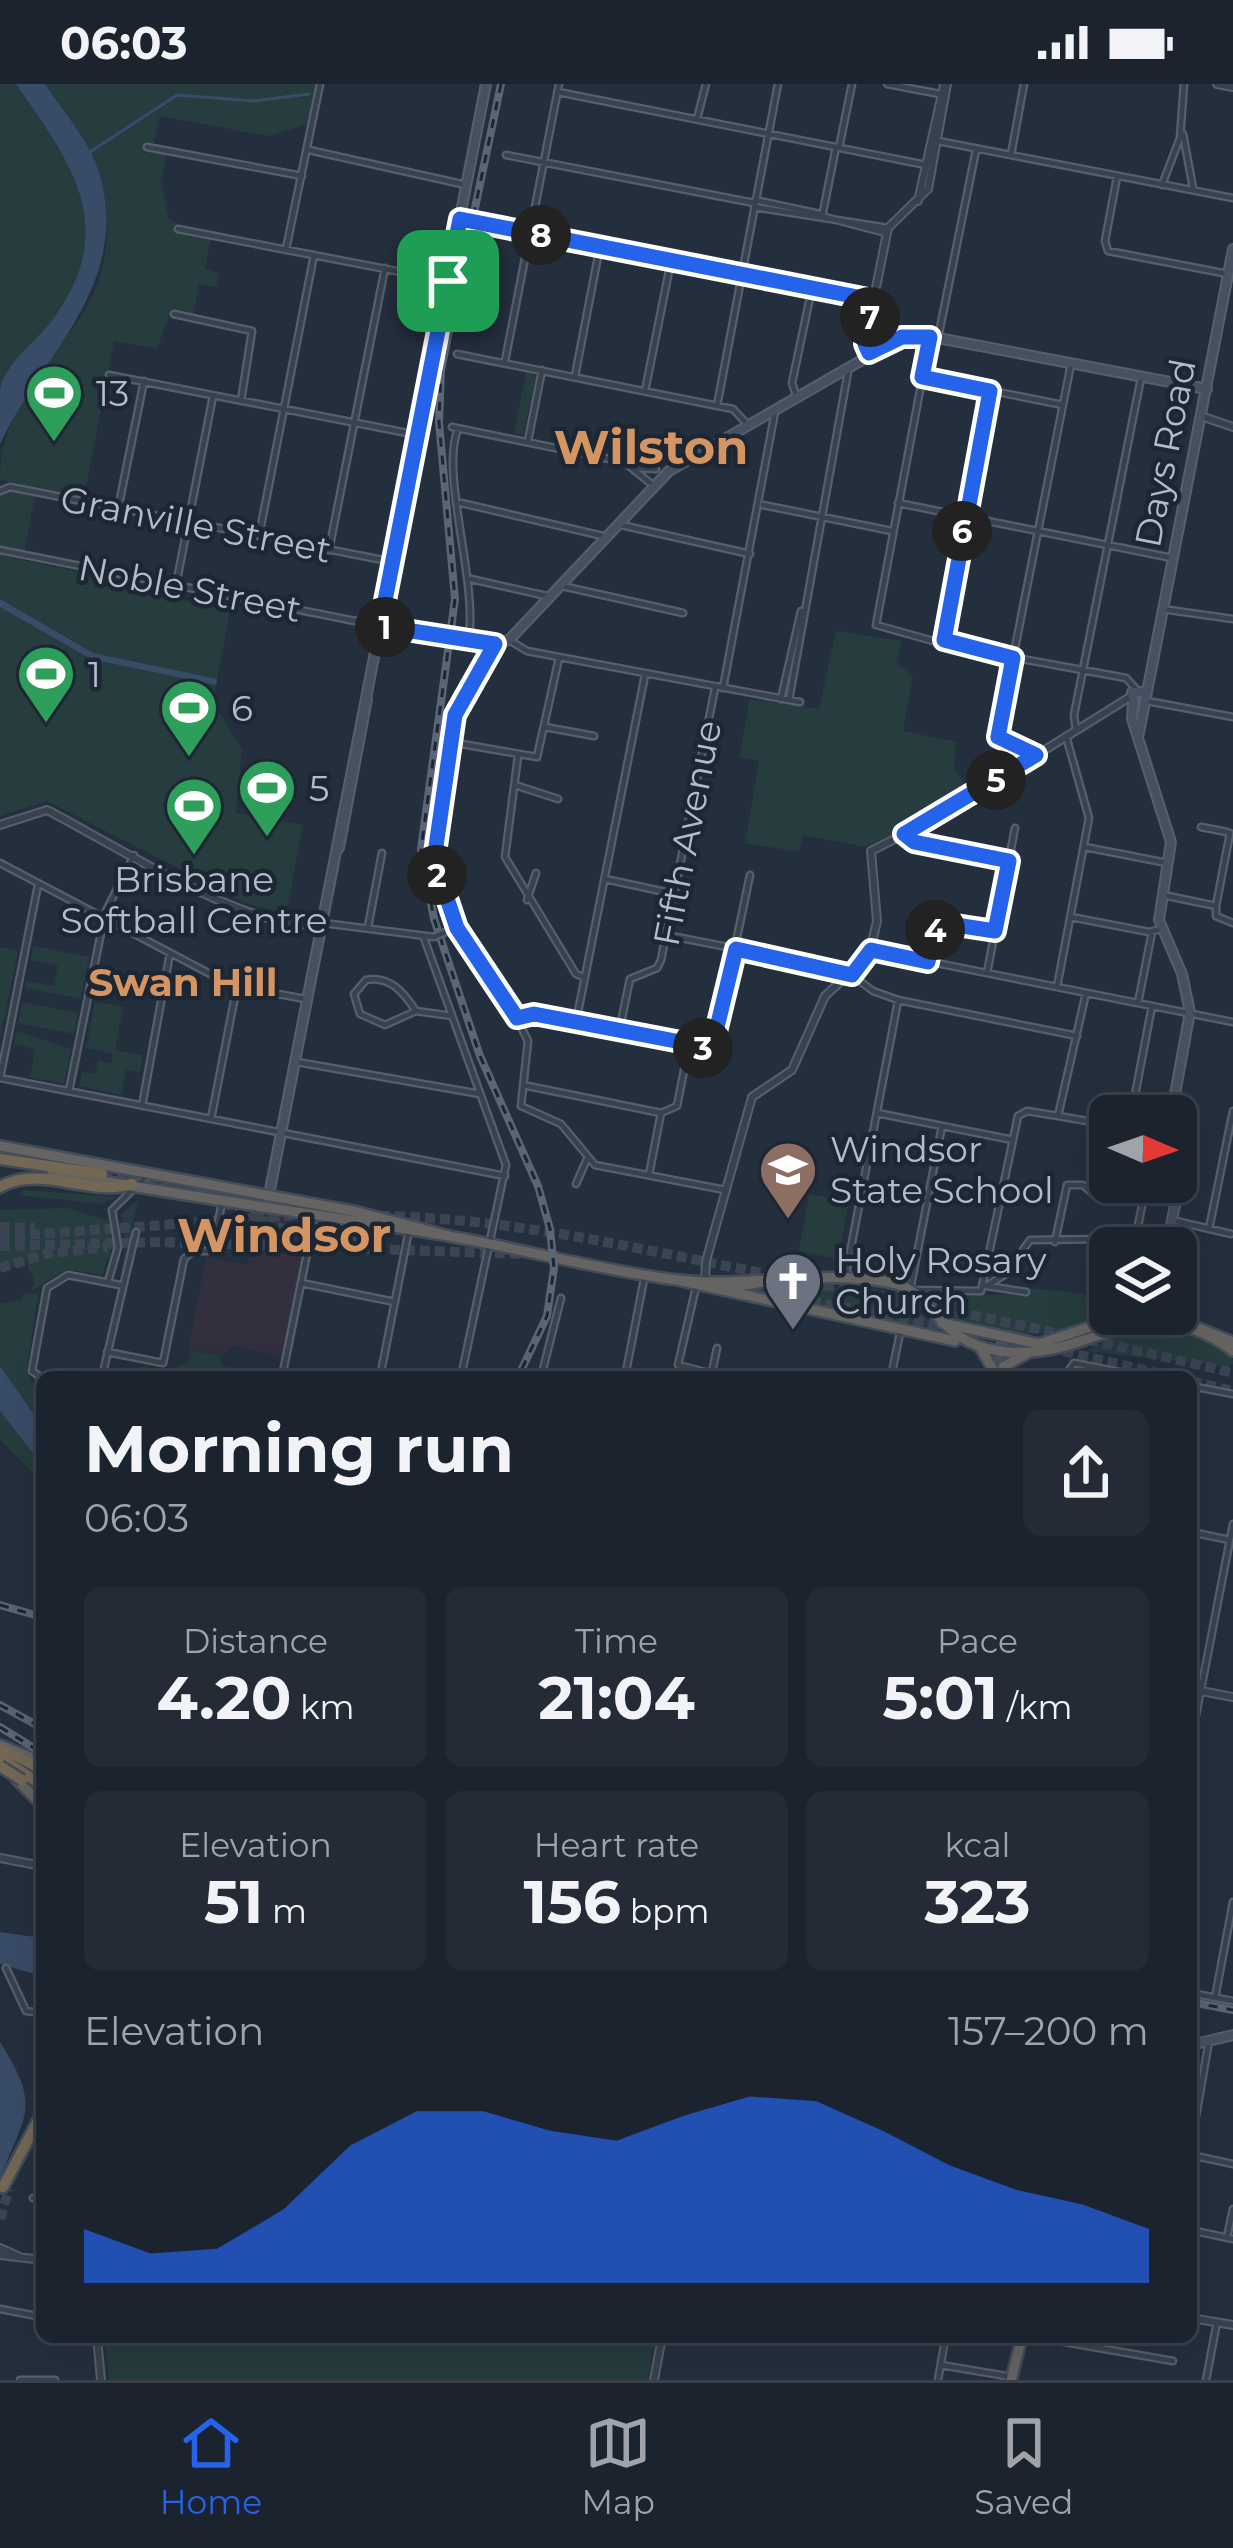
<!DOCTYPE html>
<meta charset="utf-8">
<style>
body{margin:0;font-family:Montserrat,sans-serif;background:#242b36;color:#f1f3f6;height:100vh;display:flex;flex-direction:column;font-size:45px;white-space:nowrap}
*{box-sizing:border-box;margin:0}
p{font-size:39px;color:#a0a4aa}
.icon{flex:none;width:66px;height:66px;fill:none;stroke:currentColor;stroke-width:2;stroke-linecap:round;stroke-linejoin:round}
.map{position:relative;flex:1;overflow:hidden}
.side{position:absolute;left:36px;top:1287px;width:1161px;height:972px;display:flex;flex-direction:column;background:#1b232e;border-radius:18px;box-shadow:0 12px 48px #0002,0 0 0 3px #39404a}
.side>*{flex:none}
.needle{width:78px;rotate:92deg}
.tools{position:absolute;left:1089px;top:1011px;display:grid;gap:24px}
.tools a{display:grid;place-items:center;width:108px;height:108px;border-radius:18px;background:#1b232e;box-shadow:0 12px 48px #0002,0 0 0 3px #39404a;font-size:60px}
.pin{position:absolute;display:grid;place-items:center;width:102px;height:102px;color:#fff;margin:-51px;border-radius:24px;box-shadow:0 6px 18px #0006}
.km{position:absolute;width:60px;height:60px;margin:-30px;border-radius:50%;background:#222;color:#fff;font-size:33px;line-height:60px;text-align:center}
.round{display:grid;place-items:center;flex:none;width:126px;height:126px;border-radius:18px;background:#242b36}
.headline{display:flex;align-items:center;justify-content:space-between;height:204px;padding:0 48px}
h1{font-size:66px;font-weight:700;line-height:90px}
.stats{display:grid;grid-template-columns:repeat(3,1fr);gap:18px;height:204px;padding:12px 48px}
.stats div{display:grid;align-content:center;border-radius:18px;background:#242b36;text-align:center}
.stats b{font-size:60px;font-weight:700}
.stats small{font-size:33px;font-weight:400}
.stats p{font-size:33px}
.chart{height:336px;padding:24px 48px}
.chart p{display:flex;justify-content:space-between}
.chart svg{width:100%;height:216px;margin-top:12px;fill:#2563eb;opacity:.7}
.status{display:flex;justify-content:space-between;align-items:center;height:84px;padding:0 60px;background:#1b232e;direction:ltr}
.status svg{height:33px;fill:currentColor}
.tab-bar{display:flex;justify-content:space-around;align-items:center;height:168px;border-top:3px solid #39404a;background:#1b232e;font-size:33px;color:#a0a4aa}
.tab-bar a{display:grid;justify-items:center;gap:6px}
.tab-bar .active{color:#2563eb}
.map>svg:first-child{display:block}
</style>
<div class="status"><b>06:03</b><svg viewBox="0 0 49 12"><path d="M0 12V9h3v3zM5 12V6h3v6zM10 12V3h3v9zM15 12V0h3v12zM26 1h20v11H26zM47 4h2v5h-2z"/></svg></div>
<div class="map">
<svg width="1233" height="2296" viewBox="0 0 1233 2296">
<rect width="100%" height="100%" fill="#242f3e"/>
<path fill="#32303f" d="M 258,1128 L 310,1138 L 283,1273 L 233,1261 L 223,1271 L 188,1265 L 206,1173 L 248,1181 Z"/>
<path fill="#263c3f" d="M 0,0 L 16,0 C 65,65 116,142 63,221 C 44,250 19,274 0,303 Z
M 45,0 L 315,0 L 308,40 L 268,52 L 160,32 L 154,59 L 142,59 L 146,67 L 167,70 L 161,100 L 169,135 L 178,140 L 177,148 L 211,155 L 205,185 L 219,189 L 216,203 L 199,200 L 193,231 L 171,226 L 157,265 L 114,257 L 84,414 L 0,396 C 0,357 13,329 35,295 C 54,266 83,237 96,204 C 126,126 87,62 45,0 Z
M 526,288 L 536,292 L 523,351 L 514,349 Z
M 7,407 L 35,412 L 24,468 L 0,463 L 0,411 Z
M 0,471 L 182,510 L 184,517 L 220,524 L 232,516 L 213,618 L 242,665 L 236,729 L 303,741 L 286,831 L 246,819 L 47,717 L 0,732 Z
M 836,547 L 902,557 L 897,580 L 913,592 L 903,647 L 956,658 L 954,684 L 969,707 L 928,735 L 864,763 L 803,751 L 799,768 L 745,759 L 759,677 L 739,673 L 750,615 L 819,625 Z
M 33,862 L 89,873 L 81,915 L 25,904 L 26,897 L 54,902 L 58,882 L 31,876 Z
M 0,863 L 18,867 L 0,955 Z
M 22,918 L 78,929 L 74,950 L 18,939 Z
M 95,918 L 123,923 L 115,966 L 143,971 L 140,988 L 126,986 L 121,1011 L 79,1002 L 82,988 L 95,990 L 98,977 L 112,979 L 113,970 L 86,964 Z
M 17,947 L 71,965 L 64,1000 L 30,993 L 35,965 L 14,960 Z
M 22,1106 L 23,1106 L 118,1113 L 100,1120 L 19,1111 Z
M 809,1110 L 849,1117 L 838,1175 L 799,1167 Z
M 141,1114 L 138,1116 L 120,1195 L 125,1162 L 121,1130 Z
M 67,1124 L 109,1137 L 112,1163 L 102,1191 L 67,1185 L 29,1208 L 35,1199 L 26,1178 L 0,1188 L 0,1126 Z
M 794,1201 L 898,1208 L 935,1242 L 930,1246 L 737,1208 Z
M 1030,1204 L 1098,1211 L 1094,1237 C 1043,1256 967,1261 931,1212 L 1029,1210 Z
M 25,1209 L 38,1210 L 27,1286 L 31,1298 L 42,1302 L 42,1342 L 0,1282 L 0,1219 L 20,1216 Z
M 1138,1241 C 1173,1243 1202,1254 1232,1271 L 1233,1279 L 1228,1283 L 1085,1267 Z
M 191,1266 L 220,1272 L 221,1282 L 247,1286 L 246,1293 L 139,1293 L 142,1282 L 166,1287 L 188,1279 Z
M 0,1327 L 42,1381 L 42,1398 L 0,1355 Z
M 105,2253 L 655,2253 L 648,2296 L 109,2296 Z"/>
<path fill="#394c67" d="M 16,0 L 45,0 C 63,28 89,56 99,88 C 132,201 44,267 0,360 C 0,343 0,321 0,305 C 6,279 34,259 50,239 C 121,146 73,81 16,0 Z
M 0,515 L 93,569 L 217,595 L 216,601 L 91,575 L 0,523 Z
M 0,1282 L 42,1342 L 42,1381 L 0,1327 Z
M 0,1848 L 42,1854 L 42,1892 L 0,1880 Z
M 0,1958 C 43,2026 24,2029 0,2095 Z"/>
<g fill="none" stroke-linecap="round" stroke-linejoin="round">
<path stroke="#394c67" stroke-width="3" d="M 90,68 L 177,11 L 254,17 L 309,10"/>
<path stroke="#3a4453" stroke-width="10" stroke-dasharray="10 5" stroke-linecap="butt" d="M 102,1090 L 181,1106
M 222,1118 L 283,1145 L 382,1158
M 380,1132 C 503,1134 622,1161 741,1185 C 906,1217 1070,1250 1233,1289
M 0,1143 L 35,1144
M 0,1153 L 296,1131
M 0,1162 L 161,1158 L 523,1170
M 0,1184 L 46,1170 L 107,1163
M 737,1203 L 949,1243
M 1049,1264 L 1175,1293
M 1191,1297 L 1233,1307
M 0,2135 L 9,2105"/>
<defs>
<path id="minor" d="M 887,0 L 940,10
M 558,8 L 926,81
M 697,35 L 706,0
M 1183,50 L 1193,104
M 938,57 L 1233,114
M 147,63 L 302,92
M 839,64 L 852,0
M 309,66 L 466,101
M 506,71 L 754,119
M 1011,71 L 1024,0
M 1117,93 L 1105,157 L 1108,167 L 1228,190
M 1162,101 L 1180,54 L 1184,0
M 755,116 L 820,130
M 754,123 L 888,144
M 822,133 L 836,63
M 825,133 L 886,149
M 178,145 L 448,197
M 286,165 L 320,0
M 174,230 L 252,247 L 241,317
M 930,253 L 876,541 L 951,562 L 1126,594 L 1137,606
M 938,254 L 976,66
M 457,270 L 733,325 L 747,340
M 505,277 L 559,0
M 109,291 L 418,351
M 575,292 L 600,162
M 923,293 L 1063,321
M 645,307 L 671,177
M 796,311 L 792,299 L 812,204
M 717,322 L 778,0
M 452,343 L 624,378 L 654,402
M 458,345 C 440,389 477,495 469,553
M 528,357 L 542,286
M 634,384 L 656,385
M 0,407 L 10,403 L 393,478
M 461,419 L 607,453
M 898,419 L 1172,474
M 763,421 L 892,447
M 118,425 L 144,297
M 621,441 L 750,470
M 259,452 L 314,171
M 0,466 L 380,542
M 329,466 L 385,184
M 471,495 L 551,513
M 176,501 L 213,312
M 562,502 L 683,529
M 952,510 L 995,308
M 1162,525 L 1233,535
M 509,556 L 527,567 L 800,618
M 944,558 L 990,307
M 495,560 L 454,636 L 434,766 L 453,835 L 501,903 L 528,957 L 521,1022 L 561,1040 L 595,1081 L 725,1106
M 723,604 L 775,328
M 781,615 L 801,527
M 789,616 L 848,288
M 1147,617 L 1233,633
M 545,643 L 594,652
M 1076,646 L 1074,631 L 1141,294
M 450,658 L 537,673 L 559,574
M 1036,671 L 1001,658 L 998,650 L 1071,280
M 518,672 L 505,773 L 576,890 L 585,894
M 515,701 L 558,715
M 1201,743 L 1227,748
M 905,752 L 913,758 L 1009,777
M 1085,763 L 1167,779
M 0,779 L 231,901 L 305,915
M 605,795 L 675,810
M 1163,811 L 1216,822
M 527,816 L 536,789
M 1216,822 L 1230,749
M 1216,822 L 1216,832 L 1233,839
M 937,832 L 980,844
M 1071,833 L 1149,848 L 1161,845
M 323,839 L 434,853
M 368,843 L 382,769
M 666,851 L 845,886 L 873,907 L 898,916 L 1077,952
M 424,854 L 506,1081 L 461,1293
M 871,866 L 1233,938
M 928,878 L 936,838 L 995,847
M 987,889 L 1015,744
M 1057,903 L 1089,734 L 1066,652
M 1138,919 L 1152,848
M 416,927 C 404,909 390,891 366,896 L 354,910 L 360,930 L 385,941 L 416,927 L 452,932
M 517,934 L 534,930 L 714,964 L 750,791
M 576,938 L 645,591
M 620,943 L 630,895 L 657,884 L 661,876 L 715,604
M 297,978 L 480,1010
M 0,994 L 505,1092
M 0,994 L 38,801
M 523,1001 L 661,1029
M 69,1007 L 105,829 L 134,771
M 142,1022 L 170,869
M 877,1029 L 1013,1056
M 1058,1032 L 1110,1041
M 1131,1032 L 1152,922
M 211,1035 L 237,902
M 942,1042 L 910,1206 L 981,1207 L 1018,1032 L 1027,1027 L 1058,1032 L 1086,909
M 649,1091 L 661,1029 L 677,1022 L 689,961
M 576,1100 L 587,1075
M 1172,1136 L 1231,1150
M 1209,1145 L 1233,1027
M 1055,1158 L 1067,1101 L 1083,1101 L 1097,1113
M 1134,1161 L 1147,1098
M 845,1195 L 898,917
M 108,1198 L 118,1163 L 112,1126 L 148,1091
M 301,1199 L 395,1218
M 986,1202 L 1006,1190 L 1030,1156 L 1108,1155 L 1149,1164
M 987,1202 L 1026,1208
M 696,1203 L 678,1281 L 725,1293
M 1098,1238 L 1106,1185
M 107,1268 L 163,1279 L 184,1175 L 193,1167 L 212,1167 L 222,1119
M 102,1293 L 136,1148
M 282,1293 L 315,1130
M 380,1293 L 409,1146
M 541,1293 L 561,1214
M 625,1293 L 645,1190
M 711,1293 L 717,1264
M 891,1293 L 900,1249
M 1064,1293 L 1074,1279 L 1144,1293
M 42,1294 L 32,1287 L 47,1204 L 68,1191 L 120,1201
M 1191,1302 L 1233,1310
M 1191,1448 L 1230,1456
M 1191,1657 L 1233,1440
M 6,1884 L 26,1927 L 42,1929
M 1191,1909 L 1233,1917
M 1215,1914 L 1233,1818
M 1191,2061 L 1209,1957
M 1191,2071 L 1233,2080
M 33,2114 L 42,2116
M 1191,2146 L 1233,2155
M 1227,2153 L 1233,2125
M 0,2225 L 42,2233
M 1036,2253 L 1173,2277
M 941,2281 L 1012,2293
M 20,2296 L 55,2296
M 938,2296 L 945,2256
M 1206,2296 L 1217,2238"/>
<path id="tertiary" d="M 1217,0 L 1233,3
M 918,117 L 944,1
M 480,139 L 873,216
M 869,269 L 865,258 L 888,144 L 928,105 L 947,0
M 1201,332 L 1233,343
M 0,741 L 47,726 C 110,758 256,853 321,839
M 705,1199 L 706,1177 L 752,1013 L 792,986 L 825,912 L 869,871 L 877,837 L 871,767 L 932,736 L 1130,613
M 1191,1605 L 1233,1613
M 0,1774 L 42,1782
M 0,2164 L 18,2172
M 0,2171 L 42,2176
M 1191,2234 L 1233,2241
M 97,2253 L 101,2296
M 654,2296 L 662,2253"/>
<path id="secondary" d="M 359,537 L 375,562
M 380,542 L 495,559 L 509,556 L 669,387 L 902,253 L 938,254 L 1207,305
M 1133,620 L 1132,635 L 1171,758 L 1159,836 L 1182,890 L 1190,928 L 1171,1032
M 1134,621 L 1132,608 L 1145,608
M 1139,649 L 1233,165
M 339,764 L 367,615
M 267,1121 L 486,0
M 1166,1164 L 1180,1098 L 1176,1071
M 996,1290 L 1003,1256
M 1191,1961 L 1233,1951"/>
<path id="trunk" d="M 0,1062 L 358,1128 L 457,1154
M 52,1088 C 189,1114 329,1131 465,1155 C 533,1168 602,1186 670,1195 C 741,1205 815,1185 888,1198 C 937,1206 933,1257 999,1267 C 1092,1281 1138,1197 1233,1267
M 677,1196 L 955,1257
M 718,1205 L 784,1195
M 1164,1230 L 1233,1258
M 942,1239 L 1039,1260 L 1129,1230
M 980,1263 L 996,1291
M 1003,1283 L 1028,1269
M 0,1661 L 42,1678
M 17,1696 L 42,1721
M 1011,2296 L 1022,2253"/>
<path id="motorway" d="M 0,1075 L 102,1090
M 0,1103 C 41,1080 88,1113 132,1100
M 0,1664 L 42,1685
M 0,1674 L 42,1701
M 3,2103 L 42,2029"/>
</defs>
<use href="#minor" stroke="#565f6c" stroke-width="9"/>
<use href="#tertiary" stroke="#565f6c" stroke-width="10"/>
<use href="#secondary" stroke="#565f6c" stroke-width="12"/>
<use href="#trunk" stroke="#434c59" stroke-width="14"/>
<use href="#motorway" stroke="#434c59" stroke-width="15"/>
<use href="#minor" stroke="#38414e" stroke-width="4.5"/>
<use href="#tertiary" stroke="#38414e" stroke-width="6"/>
<use href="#secondary" stroke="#465061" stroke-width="8"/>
<use href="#trunk" stroke="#656462" stroke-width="9"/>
<use href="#motorway" stroke="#746855" stroke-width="10"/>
<defs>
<path id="rail" d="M 501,0 L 441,286 L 439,338 L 455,515 L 421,765 L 434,835 L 480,972 L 538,1102 L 550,1145 L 554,1184 L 547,1232 L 518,1293
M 0,1521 L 42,1533
M 0,1621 L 42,1644
M 0,1643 L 42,1669
M 1191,1918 L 1233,1926"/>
</defs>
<use href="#rail" stroke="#5a6575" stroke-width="8"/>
<use href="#rail" stroke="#1d2633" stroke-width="3" stroke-dasharray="9" stroke-linecap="butt"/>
<defs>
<path id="minor-bridge" d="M 434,853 L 448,847"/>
<path id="tertiary-bridge" d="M 469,137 L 480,139"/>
<path id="motorway-bridge" d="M 0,1682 L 22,1696"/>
</defs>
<use href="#minor-bridge" stroke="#565f6c" stroke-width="9" stroke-linecap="butt"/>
<use href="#tertiary-bridge" stroke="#565f6c" stroke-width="10" stroke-linecap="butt"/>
<use href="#motorway-bridge" stroke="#434c59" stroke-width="15" stroke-linecap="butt"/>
<use href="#minor-bridge" stroke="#38414e" stroke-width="4.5"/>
<use href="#tertiary-bridge" stroke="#38414e" stroke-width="6"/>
<use href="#motorway-bridge" stroke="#746855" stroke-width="10"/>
</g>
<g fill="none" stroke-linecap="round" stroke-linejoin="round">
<defs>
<path id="route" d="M 460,135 L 873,216 L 865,260 L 869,269 L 902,253 L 930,253 L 922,293 L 990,307 L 944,556 L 1013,574 L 998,653 L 1036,671 L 904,750 L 914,758 L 1009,777 L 995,847 L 936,838 L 928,878 L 871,866 L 852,891 L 736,865 L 712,964 L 534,930 L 517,934 L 457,844 L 434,776 L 455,631 L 495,560 L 380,542 Z"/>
</defs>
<use href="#route" stroke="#fff" stroke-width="24"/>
<use href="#route" stroke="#2563eb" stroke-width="15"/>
</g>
<defs>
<symbol id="stadium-pin" viewBox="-11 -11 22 30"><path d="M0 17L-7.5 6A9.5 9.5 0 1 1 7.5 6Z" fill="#2e9e5b" stroke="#1d2633"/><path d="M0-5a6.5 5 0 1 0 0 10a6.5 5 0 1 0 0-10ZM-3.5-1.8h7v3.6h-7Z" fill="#fff"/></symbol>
<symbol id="school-pin" viewBox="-11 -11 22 30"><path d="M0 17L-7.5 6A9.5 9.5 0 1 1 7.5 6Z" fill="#8d6e63" stroke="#1d2633"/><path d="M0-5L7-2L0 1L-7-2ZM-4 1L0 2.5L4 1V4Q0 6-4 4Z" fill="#fff"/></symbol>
<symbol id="church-pin" viewBox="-11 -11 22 30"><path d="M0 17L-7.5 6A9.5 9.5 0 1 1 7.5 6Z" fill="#6b7280" stroke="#1d2633"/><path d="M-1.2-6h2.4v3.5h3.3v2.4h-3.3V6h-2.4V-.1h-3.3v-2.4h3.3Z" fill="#fff"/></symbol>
</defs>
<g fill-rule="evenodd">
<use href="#stadium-pin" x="21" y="276" width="66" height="90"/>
<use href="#stadium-pin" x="13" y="557" width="66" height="90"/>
<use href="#stadium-pin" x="156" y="591" width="66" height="90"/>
<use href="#stadium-pin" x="234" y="671" width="66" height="90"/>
<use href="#stadium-pin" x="161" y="689" width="66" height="90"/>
<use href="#school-pin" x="755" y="1053" width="66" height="90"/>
<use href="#church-pin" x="760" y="1164" width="66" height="90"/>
</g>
<g text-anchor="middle" stroke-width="9" stroke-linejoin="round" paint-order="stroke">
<g font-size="36" fill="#b4bcc9" stroke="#1d2633" text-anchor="start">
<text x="96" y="322">13</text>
<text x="88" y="603">1</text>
<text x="231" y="637">6</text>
<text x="309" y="717">5</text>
<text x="194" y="808" text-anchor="middle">Brisbane<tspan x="194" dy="41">Softball Centre</tspan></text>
<text x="830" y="1078">Windsor<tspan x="830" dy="41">State School</tspan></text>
<text x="835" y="1189">Holy Rosary<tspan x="835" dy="41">Church</tspan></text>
</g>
<g font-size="36" fill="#b4bcc9" stroke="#1d2633">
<text transform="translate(1165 369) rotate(-79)" y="13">Days Road</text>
<text transform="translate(196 440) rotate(11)" y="13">Granville Street</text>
<text transform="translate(190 504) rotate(11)" y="13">Noble Street</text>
<text transform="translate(687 749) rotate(-79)" y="13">Fifth Avenue</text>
</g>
<g font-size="39" font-weight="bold" fill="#d59563" stroke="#1d2633">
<text x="183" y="912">Swan Hill</text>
</g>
<g font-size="48" font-weight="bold" fill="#d59563" stroke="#1d2633">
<text x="651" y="380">Wilston</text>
<text x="284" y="1168">Windsor</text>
</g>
</g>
</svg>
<div class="tools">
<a><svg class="needle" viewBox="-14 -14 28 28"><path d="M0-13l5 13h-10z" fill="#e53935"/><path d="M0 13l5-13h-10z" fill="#a0a4aa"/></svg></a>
<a><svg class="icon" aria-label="layers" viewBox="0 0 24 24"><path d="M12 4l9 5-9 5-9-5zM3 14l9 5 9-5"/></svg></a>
</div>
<div class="pin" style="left:448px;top:197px;background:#1e9e55"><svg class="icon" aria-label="arrive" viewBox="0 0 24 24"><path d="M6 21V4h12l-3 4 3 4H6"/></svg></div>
<b class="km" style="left:385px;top:543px">1</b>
<b class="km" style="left:437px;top:791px">2</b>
<b class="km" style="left:703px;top:964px">3</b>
<b class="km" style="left:935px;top:846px">4</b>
<b class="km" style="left:996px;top:696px">5</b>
<b class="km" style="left:962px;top:447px">6</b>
<b class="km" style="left:870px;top:233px">7</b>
<b class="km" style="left:541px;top:151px">8</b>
<section class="side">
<div class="headline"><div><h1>Morning run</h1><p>06:03</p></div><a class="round"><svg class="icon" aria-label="share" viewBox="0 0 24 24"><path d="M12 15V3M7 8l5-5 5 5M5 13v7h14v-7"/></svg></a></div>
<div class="stats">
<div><p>Distance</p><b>4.20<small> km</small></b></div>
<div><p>Time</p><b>21:04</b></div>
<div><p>Pace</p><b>5:01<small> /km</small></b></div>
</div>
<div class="stats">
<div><p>Elevation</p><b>51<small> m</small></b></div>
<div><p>Heart rate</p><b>156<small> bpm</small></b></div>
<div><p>kcal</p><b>323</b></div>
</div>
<div class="chart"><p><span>Elevation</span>157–200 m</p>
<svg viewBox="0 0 160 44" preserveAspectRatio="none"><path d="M0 44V33L10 38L20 37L30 29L40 16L50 9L60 9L70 13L80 15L90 10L100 6L110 7L120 13L130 20L140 25L150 28L160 33V44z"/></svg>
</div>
</section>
</div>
<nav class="tab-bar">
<a class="active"><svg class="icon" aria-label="home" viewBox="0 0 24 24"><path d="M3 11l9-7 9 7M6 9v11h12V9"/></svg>Home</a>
<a><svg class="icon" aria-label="map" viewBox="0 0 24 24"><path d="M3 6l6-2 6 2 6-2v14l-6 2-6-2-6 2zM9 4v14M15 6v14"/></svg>Map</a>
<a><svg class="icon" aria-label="saved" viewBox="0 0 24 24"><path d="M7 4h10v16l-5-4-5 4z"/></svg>Saved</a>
</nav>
